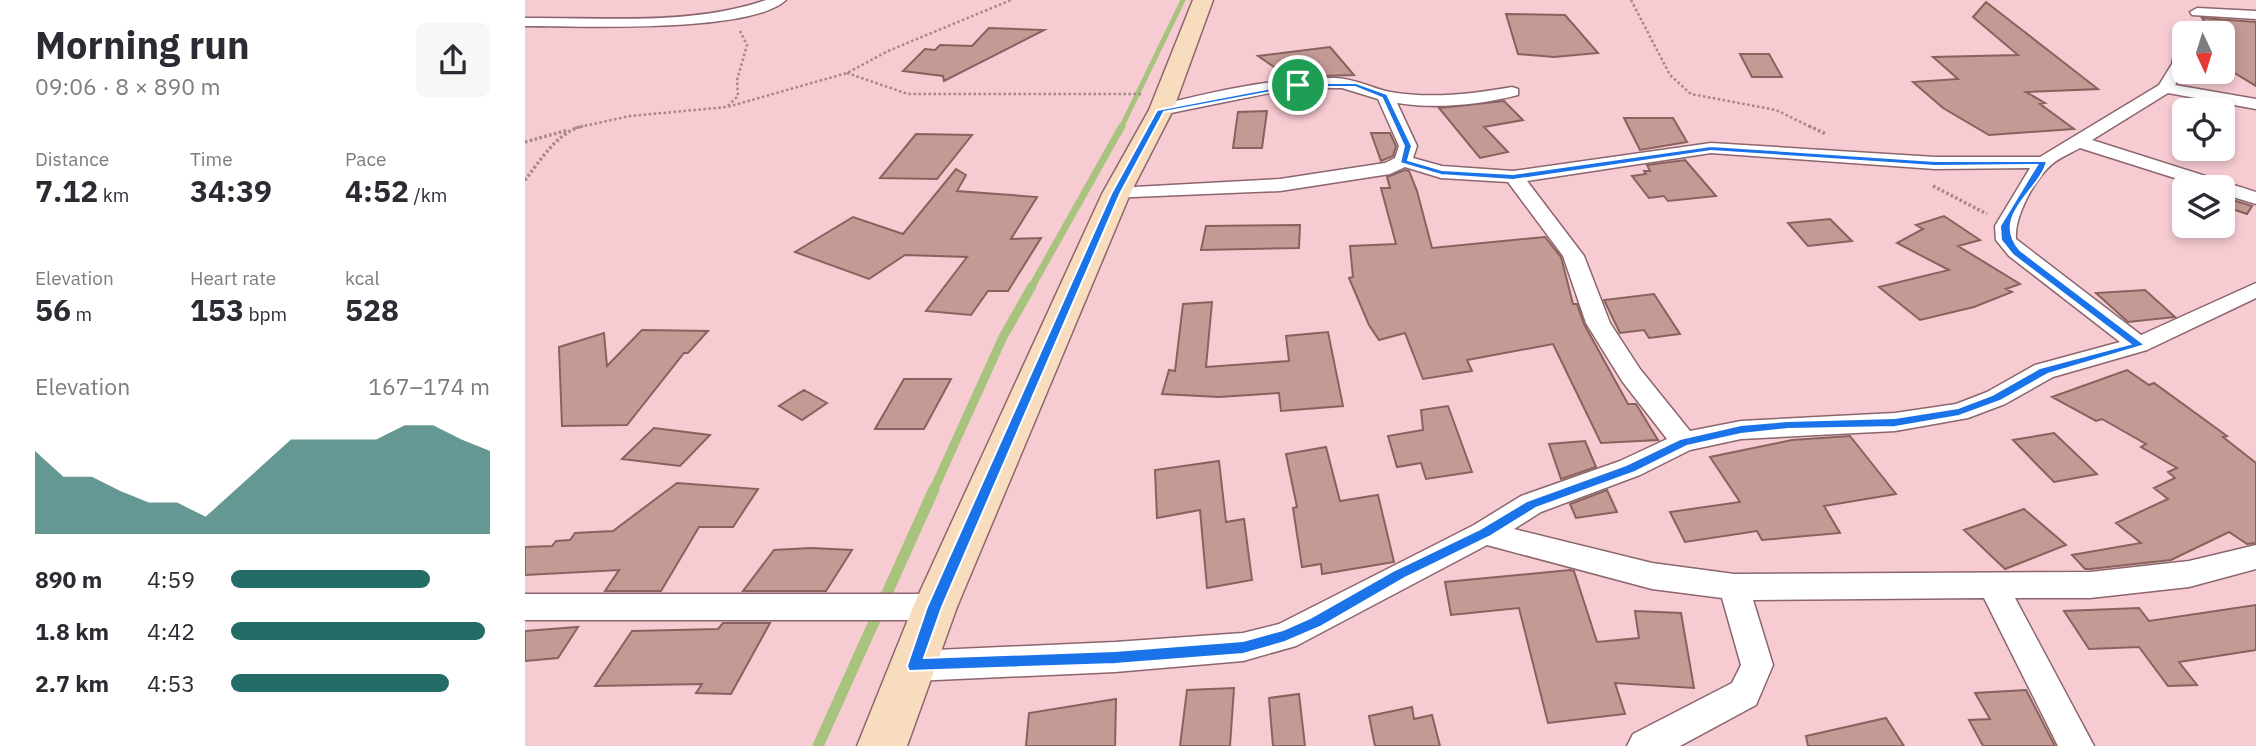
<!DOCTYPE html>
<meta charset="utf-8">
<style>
body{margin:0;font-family:"IBM Plex Sans",sans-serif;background:#f7f7f7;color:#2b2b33;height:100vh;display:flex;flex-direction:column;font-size:26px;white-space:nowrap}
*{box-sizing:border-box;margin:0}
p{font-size:23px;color:#7c7c81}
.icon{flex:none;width:38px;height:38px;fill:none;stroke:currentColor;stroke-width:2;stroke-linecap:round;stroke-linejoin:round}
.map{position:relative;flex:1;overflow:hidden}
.panel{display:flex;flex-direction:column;background:#fff;width:525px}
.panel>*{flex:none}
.needle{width:46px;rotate:176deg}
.fabs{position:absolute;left:1647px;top:21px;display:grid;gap:14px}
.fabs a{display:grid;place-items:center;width:63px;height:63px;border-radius:10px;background:#fff;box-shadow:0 4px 10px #0003;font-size:35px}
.pin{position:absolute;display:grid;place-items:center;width:60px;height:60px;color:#fff;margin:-30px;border:4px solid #fff;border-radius:50%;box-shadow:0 2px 7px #0007}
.round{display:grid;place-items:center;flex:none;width:74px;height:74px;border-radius:10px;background:#f7f7f7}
.head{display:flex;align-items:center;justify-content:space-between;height:119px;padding:0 35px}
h1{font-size:38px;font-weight:700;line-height:52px}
.figures{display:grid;grid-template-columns:repeat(3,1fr);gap:10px;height:119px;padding:7px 35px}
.figures div{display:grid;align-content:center}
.figures b{font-size:30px;font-weight:700}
.figures small{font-size:19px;font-weight:400}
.figures p{font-size:19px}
.chart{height:196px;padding:14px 35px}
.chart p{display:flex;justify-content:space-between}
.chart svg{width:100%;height:126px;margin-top:7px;fill:#246d66;opacity:.7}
ul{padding:0 35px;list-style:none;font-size:23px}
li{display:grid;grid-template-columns:112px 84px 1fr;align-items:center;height:52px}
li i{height:18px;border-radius:9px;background:#246d66}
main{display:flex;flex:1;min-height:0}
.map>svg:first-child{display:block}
</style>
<main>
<section class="panel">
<div class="head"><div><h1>Morning run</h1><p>09:06 · 8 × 890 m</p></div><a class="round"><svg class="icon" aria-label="share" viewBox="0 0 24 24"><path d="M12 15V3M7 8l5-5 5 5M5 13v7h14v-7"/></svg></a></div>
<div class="figures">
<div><p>Distance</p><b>7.12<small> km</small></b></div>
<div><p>Time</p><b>34:39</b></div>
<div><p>Pace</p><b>4:52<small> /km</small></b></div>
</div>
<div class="figures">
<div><p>Elevation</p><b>56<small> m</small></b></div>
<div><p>Heart rate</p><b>153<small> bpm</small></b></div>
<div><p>kcal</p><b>528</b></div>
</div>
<div class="chart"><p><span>Elevation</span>167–174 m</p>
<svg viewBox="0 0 160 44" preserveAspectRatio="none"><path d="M0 44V15L10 24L20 24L30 29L40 33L50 33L60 38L70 29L80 20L90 11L100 11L110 11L120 11L130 6L140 6L150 11L160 15V44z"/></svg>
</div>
<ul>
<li><b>890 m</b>4:59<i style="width:77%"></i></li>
<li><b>1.8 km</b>4:42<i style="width:98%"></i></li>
<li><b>2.7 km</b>4:53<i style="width:84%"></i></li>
</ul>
</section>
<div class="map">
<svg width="1731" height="746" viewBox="0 0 1731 746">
<rect width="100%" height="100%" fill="#f7cbd2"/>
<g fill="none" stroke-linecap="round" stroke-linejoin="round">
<path stroke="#a7c37d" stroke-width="5" d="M 596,128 L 658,0"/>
<path stroke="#a7c37d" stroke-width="7" d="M 506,288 L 597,126"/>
<path stroke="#a7c37d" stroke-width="9" d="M 408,491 L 478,337 L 507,286"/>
<path stroke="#a7c37d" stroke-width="11" d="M 293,746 L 409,489"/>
</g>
<path fill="#c49a95" stroke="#88625d" stroke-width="2" d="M 1461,2 L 1573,89 L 1501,92 L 1520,103 L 1515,104 L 1549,129 L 1464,135 L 1418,108 L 1388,82 L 1433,79 L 1408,57 L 1493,55 L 1448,17 Z
M 981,14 L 1040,15 L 1073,53 L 1029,57 L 993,54 Z
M 1677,18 L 1731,22 L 1731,86 L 1698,66 L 1698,33 L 1687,33 Z
M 464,28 L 519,30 L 419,81 L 418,76 L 378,71 L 400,49 L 410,50 L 415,45 L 447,46 Z
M 805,47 L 829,75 L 764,77 L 733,56 Z
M 1215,54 L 1244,54 L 1257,77 L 1227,77 Z
M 979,101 L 998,120 L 959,127 L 983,152 L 955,158 L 914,108 Z
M 742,111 L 737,148 L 708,148 L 713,112 Z
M 1099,118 L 1148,118 L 1162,142 L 1115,150 Z
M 846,133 L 865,133 L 871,146 L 868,156 L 856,161 Z
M 391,134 L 447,135 L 412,179 L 355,178 Z
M 1160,160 L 1191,196 L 1143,201 L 1139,196 L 1124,198 L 1107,176 L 1121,174 L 1119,171 L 1125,171 L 1122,165 Z
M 431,169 L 441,175 L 432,191 L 512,197 L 486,239 L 516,238 L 483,291 L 463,291 L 446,315 L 401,311 L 442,257 L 380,255 L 344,279 L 270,252 L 328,217 L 378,234 Z
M 880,170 L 884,171 L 892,191 L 907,248 L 1020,237 L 1036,257 L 1048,304 L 1052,304 L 1059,324 L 1103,404 L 1111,404 L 1133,440 L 1076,443 L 1028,344 L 942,360 L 947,371 L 898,379 L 880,333 L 854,340 L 844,325 L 824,278 L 828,277 L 825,246 L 871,244 L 856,188 L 865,188 L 862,177 Z
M 1698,197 L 1727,206 L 1722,214 L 1698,206 Z
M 1419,216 L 1455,240 L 1433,246 L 1495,284 L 1481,289 L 1487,292 L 1449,307 L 1395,320 L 1354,287 L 1424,270 L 1372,243 L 1398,229 L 1391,225 Z
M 1305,219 L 1327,241 L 1283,246 L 1263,223 Z
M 775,225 L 774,248 L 676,250 L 681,226 Z
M 1620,290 L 1650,317 L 1603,322 L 1571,293 Z
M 1129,294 L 1155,334 L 1124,338 L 1119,330 L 1095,333 L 1079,300 Z
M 687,302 L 681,367 L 764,361 L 761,336 L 803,332 L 818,406 L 756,411 L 754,393 L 694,397 L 637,394 L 644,370 L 650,371 L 658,304 Z
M 117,330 L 183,331 L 163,353 L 159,353 L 102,425 L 37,426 L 34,347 L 79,333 L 82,366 Z
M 1602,370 L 1624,385 L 1629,383 L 1702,436 L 1698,437 L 1731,463 L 1731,543 L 1722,544 L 1704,532 L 1646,560 L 1565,569 L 1560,569 L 1547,555 L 1616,543 L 1591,523 L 1643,499 L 1629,488 L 1650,478 L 1643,472 L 1652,468 L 1616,447 L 1621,444 L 1577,419 L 1571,421 L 1527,397 Z
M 379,379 L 426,379 L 399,429 L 350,429 Z
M 279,390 L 302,403 L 277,420 L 254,406 Z
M 923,406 L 947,472 L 901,479 L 896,463 L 872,467 L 863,436 L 898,430 L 896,410 Z
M 129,428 L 185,435 L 155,466 L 97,459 Z
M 1529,433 L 1572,474 L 1529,482 L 1488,440 Z
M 1325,436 L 1371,494 L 1299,506 L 1315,533 L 1237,540 L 1232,531 L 1160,542 L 1145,512 L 1215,502 L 1185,457 L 1267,440 Z
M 1060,441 L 1071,467 L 1036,479 L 1024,444 Z
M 801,447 L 815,501 L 853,495 L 869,562 L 797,574 L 796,564 L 777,567 L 768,508 L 772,507 L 761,454 Z
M 694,461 L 701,522 L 719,519 L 727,580 L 682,588 L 675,510 L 632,518 L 630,470 Z
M 152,483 L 233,489 L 208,527 L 174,527 L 136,591 L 80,591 L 94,570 L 0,575 L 0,547 L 27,546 L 31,541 L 45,540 L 50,533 L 88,531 Z
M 1082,490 L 1092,512 L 1051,518 L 1045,504 Z
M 1499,509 L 1541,545 L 1480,569 L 1439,530 Z
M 286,548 L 327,550 L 301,591 L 218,591 L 249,550 Z
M 1045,570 L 1049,571 L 1072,642 L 1114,638 L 1110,611 L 1156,613 L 1169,688 L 1090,683 L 1100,714 L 1023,723 L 994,608 L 926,615 L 920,582 Z
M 1731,605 L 1731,650 L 1654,662 L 1672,685 L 1643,686 L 1614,647 L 1564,649 L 1539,611 L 1614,608 L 1624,621 Z
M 198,623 L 245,623 L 206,694 L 171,693 L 177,684 L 70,686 L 107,631 L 193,629 Z
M 53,627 L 33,658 L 0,661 L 0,631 Z
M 709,688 L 705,746 L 655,746 L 662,690 Z
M 1501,690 L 1530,746 L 1458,746 L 1444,720 L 1465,719 L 1450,693 Z
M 774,694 L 780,746 L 748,746 L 744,698 Z
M 591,699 L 590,746 L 501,746 L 504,713 Z
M 887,707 L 889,719 L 907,715 L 915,746 L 850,746 L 844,716 Z
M 1361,718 L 1379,746 L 1283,746 L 1281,736 Z"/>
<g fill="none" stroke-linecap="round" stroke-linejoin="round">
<defs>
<path id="minor" d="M 241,0 L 261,0 C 225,34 53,26 0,26 L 0,18 C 79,17 165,26 241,0 Z
M 1672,8 L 1731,11 L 1731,19 L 1667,15 L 1665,12 Z
M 1659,41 L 1659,70 L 1650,85 L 1731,99 L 1731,109 L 1643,93 L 1567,140 L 1731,192 L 1731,204 L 1698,194 L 1698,187 L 1678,187 L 1555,148 C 1546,153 1534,158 1526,165 C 1509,180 1489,217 1491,239 L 1616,335 L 1731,283 L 1731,298 L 1622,350 L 1528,377 L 1480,404 L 1443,418 L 1370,431 L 1216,439 L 1165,450 L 1115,475 L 1016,512 L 989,529 L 1127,563 L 1209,574 L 1565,572 L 1664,561 L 1731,545 L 1731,569 L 1664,587 L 1565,598 L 1490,598 L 1569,746 L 1533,746 L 1459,598 L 1228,600 L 1248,665 L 1231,705 L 1155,746 L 1102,746 L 1108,734 L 1207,683 L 1216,665 L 1197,598 L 1127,589 L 962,545 L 771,646 L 718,661 L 590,672 L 389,681 L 377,676 L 373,666 L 377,656 L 389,651 L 590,642 L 718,633 L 754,624 L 949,525 L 996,496 L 1095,461 L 1142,439 L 1097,381 L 1061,323 L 1038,256 L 983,182 L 916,178 L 880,167 L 865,174 L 755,191 L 584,198 L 581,194 L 584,190 L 591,188 L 755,179 L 860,163 L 870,158 L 874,146 L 853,99 L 817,88 L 787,88 L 744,93 L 636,115 L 630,114 L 628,110 L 630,106 C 687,92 750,77 809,78 C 829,78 846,88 865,92 C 906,99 947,94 987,87 L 993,89 L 993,95 C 954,105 911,109 872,103 L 892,146 L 888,158 L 917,166 L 988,171 L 1186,143 L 1410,157 L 1515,157 L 1634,85 L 1647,64 L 1651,46 ZM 1186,153 L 1410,169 L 1505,168 L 1470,226 L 1471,240 L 1484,256 L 1595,342 L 1510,365 L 1462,392 L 1431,404 L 1370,413 L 1216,421 L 1165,431 L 1115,369 L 1085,323 L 1059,256 L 1002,181 Z
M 0,594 L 410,594 L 421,598 L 426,607 L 421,616 L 410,620 L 0,620 Z"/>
<path id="secondary" d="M 668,0 L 688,0 L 648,110 L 605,194 L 432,607 L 382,746 L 332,746 L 388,607 L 577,194 L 624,110 Z"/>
</defs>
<use href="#minor" stroke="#8c656d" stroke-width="3"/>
<use href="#secondary" stroke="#8c656d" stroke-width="3"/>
<path stroke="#a7868b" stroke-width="2.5" stroke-dasharray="2.5 2.5" stroke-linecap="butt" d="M 1106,0 L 1145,75 L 1166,94 L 1251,110 L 1288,128
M 322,73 L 383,94 L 617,94
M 203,106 L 213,96 L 212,80 L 222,45 L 215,31
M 50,128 L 105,116 L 202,107 L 322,73 L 363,51 L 486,0"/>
<path stroke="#a7868b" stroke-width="3.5" stroke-dasharray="2.5 2.5" stroke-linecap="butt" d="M 1284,126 L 1301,134
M 0,142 L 43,130
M 0,180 C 16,160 32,132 58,126
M 1408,186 L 1462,214"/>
<use href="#minor" fill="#fff" fill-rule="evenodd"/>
<use href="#secondary" fill="#f7ddbd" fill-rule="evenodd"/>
</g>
<path fill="#1a73e8" stroke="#fff" stroke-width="2" fill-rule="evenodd" d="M 773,83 L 831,83 L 862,94 L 887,146 L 883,160 L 917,170 L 988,174 L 1186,146 L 1410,161 L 1522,161 C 1516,190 1465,215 1495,250 L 1620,345 L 1523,374 L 1475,401 L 1434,416 L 1370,427 L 1263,429 L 1216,434 L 1162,446 L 1110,472 L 1011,508 L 964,537 L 880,578 L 795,627 L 760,642 L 718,654 L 590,664 L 384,671 L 382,666 L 402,607 L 586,194 L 632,110 ZM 773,87 L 830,87 L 857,98 L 879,146 L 875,163 L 916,175 L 988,180 L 1186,151 L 1410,166 L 1512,165 L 1475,226 L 1476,240 L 1488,255 L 1605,344 L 1515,368 L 1467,395 L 1433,408 L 1370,418 L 1263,421 L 1216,425 L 1155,439 L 1101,465 L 1002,501 L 955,529 L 870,570 L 785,618 L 758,630 L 718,641 L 590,651 L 399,658 L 417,607 L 595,194 L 639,112 Z"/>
</svg>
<div class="fabs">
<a><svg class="needle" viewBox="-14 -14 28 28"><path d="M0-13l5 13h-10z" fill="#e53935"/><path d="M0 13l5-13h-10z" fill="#7c7c81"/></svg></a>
<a><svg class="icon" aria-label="locate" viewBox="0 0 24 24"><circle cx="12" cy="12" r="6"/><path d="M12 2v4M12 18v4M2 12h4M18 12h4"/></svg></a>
<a><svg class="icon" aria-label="layers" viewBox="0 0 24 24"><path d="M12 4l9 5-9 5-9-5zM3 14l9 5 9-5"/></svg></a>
</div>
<div class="pin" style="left:773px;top:85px;background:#1e9e55"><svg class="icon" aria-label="arrive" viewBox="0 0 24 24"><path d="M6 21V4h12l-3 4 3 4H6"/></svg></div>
</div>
</main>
